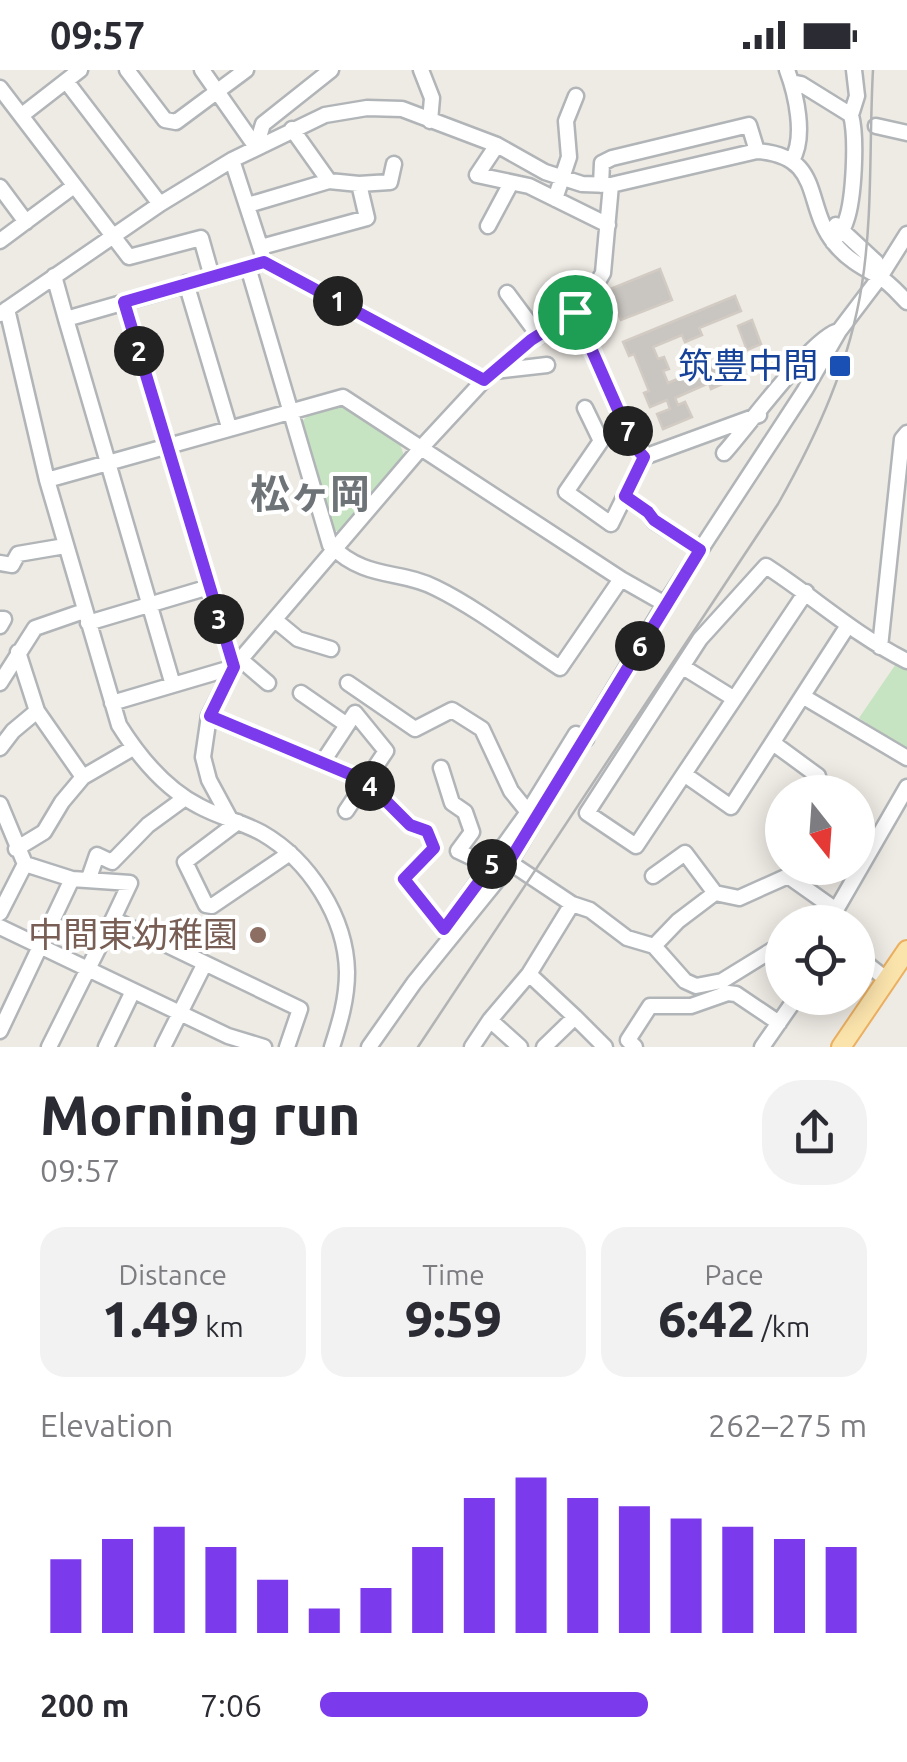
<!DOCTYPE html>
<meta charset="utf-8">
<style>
body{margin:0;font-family:Ubuntu,"Noto Sans JP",sans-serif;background:#f2f2f3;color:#2b2b33;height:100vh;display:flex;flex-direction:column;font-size:38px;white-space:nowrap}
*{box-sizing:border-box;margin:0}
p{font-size:32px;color:#7c7c81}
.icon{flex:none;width:55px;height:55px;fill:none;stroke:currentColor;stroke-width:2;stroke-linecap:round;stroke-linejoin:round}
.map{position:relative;height:977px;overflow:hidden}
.panel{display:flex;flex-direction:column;background:#fff;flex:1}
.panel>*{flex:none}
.needle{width:65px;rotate:163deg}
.controls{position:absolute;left:765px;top:705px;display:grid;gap:20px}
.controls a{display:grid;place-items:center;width:110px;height:110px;border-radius:50%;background:#fff;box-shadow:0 5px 25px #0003;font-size:50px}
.pin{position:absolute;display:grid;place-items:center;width:85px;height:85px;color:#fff;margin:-42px;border:5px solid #fff;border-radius:50%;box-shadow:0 2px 10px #0007}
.km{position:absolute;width:50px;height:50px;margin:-25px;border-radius:50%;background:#222;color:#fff;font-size:28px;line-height:50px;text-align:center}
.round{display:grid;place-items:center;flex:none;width:105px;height:105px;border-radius:40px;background:#f2f2f3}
.headline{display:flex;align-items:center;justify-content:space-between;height:170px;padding:0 40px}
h1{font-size:55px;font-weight:800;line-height:75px}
.figures{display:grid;grid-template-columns:repeat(3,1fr);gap:15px;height:170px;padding:10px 40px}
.figures div{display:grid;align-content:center;border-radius:25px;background:#f2f2f3;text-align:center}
.figures b{font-size:50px;font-weight:800}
.figures small{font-size:28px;font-weight:400}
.figures p{font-size:28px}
.chart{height:280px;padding:20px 40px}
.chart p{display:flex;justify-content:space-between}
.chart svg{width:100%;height:180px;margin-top:10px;stroke:#7c3aed;stroke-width:6}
ul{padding:0 40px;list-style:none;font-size:32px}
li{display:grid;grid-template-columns:160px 120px 1fr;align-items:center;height:75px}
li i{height:25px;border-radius:12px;background:#7c3aed}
.status{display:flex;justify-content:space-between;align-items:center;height:70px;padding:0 50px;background:#fff;direction:ltr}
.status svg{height:28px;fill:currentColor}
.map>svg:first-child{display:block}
</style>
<div class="status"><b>09:57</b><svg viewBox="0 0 49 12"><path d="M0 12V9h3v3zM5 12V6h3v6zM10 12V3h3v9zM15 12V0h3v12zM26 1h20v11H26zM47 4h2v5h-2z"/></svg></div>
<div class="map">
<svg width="907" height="977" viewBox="0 0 907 977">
<rect width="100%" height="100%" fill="#eeeae4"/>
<path fill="#c6e4c1" d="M 341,336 L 400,374 L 404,386 L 340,462 L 332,460 L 302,352 L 307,346 Z
M 900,588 L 907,593 L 907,681 L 859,648 Z"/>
<path fill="#c9c5c0" stroke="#d2cbc3" stroke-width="2.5" d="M 660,199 L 672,230 L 621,250 L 608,220 Z
M 735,226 L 741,241 L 699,258 L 702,265 L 685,272 L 682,265 L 653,277 L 658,289 L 664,287 L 669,299 L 663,301 L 668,313 L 716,293 L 719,301 L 724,299 L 729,311 L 711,319 L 709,313 L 675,328 L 678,335 L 685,332 L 692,347 L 663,359 L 657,344 L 670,339 L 667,330 L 650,337 L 644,323 L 649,321 L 634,284 L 629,286 L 623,272 Z
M 752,250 L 761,274 L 747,280 L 738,256 Z"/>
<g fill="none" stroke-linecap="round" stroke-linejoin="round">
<defs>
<path id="minor" d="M 127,0 L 165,50 L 176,52 L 246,0
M 202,0 L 256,77
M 421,0 L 432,28 L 430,51
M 787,0 C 796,24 806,67 792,90
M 66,11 L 160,134
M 791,12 L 801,14 L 851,45 C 857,68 854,129 846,151 C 844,159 838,165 833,172
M 0,18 L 129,187 L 201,168 L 212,207
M 22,45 L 80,0
M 851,45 L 857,26 L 854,0
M 876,56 L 907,63
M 292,59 L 329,111
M 497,75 L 477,105 L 529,116 L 608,155
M 256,77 L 263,54 L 331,0
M 232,90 L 262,182
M 359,114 L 390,112 L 394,94
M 601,115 L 602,93 L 612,88 L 749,55 L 757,81
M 0,117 L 26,152
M 555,129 L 569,87 L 566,51 L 576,26
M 248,135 L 329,111 L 359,114 L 367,148 L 261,177
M 836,155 L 876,192 L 880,207
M 488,156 L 511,113
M 0,171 L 74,116
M 248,197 L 330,475 C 367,511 399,499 436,518 C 477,538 522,573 560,598 L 621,509
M 54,206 L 66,249 L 265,192 L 484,310
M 186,213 L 229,357
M 507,223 L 539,266
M 124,232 L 234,597
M 7,239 L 47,410 L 119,655 C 139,687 164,718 199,736 C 219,747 242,752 262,763 C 309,790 346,847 347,902 C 347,929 340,952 332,977
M 575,242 L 634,377 L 644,387
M 0,244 L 160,134 L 232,90 L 325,45 L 367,38 L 402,39 L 497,75 L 545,102 L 582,114 L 611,115 L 757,81 C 825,86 803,136 835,174 C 847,189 862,197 878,206 C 889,212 898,223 907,232
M 66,249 L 173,615
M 495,301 L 547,295
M 585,338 L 601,371 L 566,422 L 611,454 L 644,387 L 759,345
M 724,383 C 746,359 815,264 839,261
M 47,410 L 343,327 L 621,509 L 665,534
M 625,426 L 648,442 L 654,451 L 700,480
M 0,493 L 12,495 L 18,484 L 65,476
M 0,549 L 4,549 L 0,556
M 275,550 L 298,569 L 331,579
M 88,553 L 209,517
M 847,557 L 731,737 L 684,704 L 636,776 L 587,743 L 700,569 L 766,496 C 814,527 855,565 907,591
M 880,577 L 902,369 L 907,363
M 18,582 L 37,641 L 83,707
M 240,589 L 268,613
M 683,597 L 733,628
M 0,613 L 35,558 L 84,541
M 348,613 L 415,659 L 452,640 L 482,659 L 511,721 L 528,742
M 301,623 L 347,655
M 804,627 L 907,688
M 112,633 L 234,597
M 209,646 L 366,711 L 386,681 L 355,643 L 322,693
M 773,673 L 818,706 L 807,722
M 0,678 L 13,661 L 37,641
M 441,698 L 452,733 L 465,742 L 472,762 L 458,781 L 498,800
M 684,704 L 806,522
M 0,734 L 25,794 L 72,809 L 130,813 L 113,849 L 300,939 L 287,977
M 346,741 L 366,711 L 410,755 L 427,761 L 434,778 L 404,809 L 444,859 L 528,742 L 576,664 L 586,669
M 229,747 L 209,710 L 203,687 L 209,646 L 234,597 L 421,378 L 484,310 L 531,270 L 569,247 L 586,232 L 603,203 L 611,115
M 238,752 L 185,792 L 206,835 L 212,836 L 290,783
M 16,779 L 44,762 L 62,732 L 83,707 L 133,678
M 509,792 L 572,834 L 590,840 L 627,868 L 654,876 L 685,911 L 696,916 L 722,911 L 782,874
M 653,806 L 685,783 L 715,823
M 89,808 L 97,785 L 112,792 L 148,755 L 185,728
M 0,843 L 25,794
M 818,852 L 836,840 L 907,717
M 0,857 L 228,966 L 264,977
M 654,876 L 678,851 L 715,823 L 739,828 L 788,806 L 836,840
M 858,887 L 886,909
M 529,904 L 575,947
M 490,950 L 520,977
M 0,961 L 72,809
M 49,977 L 113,849
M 106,977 L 133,921
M 163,977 L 204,895
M 369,977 L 414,913 L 503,803 L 665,534 L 805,320 L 839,261 L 880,207 L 907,164
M 472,977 L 490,950 L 529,904 L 572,834
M 544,977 L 575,947 L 605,977
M 635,977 L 628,970 L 650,936 L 691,936 L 728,923 L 736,924 L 779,953
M 762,977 L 796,928"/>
<path id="major" d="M 841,977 L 907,880"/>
</defs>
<use href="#minor" stroke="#b1b5b8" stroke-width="19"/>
<use href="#major" stroke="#ebb060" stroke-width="22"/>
<use href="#minor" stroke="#fff" stroke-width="14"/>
<use href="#major" stroke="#fbe3ac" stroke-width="18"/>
<path stroke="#b2b3b4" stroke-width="2.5" d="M 418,977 L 778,434 C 817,365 850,293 862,214 C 873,144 869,71 873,0"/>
</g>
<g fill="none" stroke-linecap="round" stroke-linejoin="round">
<defs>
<path id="route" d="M 264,192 L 484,310 L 531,270 L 575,242 L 634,376 L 644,387 L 625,426 L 648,442 L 654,450 L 700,480 L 502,803 L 492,794 L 444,859 L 404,809 L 434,778 L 427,761 L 410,755 L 366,711 L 210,646 L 234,597 L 124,232 Z"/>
</defs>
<use href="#route" stroke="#fff" stroke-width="20"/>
<use href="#route" stroke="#7c3aed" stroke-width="12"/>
</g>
<rect fill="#1a4fb4" stroke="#fff" stroke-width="4" x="828" y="284" width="24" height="24" rx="5"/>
<circle fill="#8d6e63" stroke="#fff" stroke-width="4" cx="258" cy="865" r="10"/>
<g text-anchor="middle" stroke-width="8" stroke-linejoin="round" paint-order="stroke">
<g font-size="35" fill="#164399" stroke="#fff" text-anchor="end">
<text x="818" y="308">筑豊中間</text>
</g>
<g font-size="35" fill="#785e54" stroke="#fff" text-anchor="end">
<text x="238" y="877">中間東幼稚園</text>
</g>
<g font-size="40" font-weight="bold" fill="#6d7376" stroke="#fff">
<text x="310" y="438">松ヶ岡</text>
</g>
</g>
</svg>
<div class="controls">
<a><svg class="needle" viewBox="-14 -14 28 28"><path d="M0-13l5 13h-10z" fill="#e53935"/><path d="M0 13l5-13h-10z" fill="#7c7c81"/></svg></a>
<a><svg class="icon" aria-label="locate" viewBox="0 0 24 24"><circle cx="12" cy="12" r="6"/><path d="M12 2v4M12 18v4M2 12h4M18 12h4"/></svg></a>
</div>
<div class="pin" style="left:575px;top:242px;background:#1e9e55"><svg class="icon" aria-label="arrive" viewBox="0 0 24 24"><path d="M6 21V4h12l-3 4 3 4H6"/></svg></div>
<b class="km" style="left:338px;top:231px">1</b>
<b class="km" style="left:139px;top:281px">2</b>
<b class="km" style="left:219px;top:549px">3</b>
<b class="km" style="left:370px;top:716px">4</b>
<b class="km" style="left:492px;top:794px">5</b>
<b class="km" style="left:640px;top:576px">6</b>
<b class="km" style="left:628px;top:361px">7</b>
</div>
<section class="panel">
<div class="headline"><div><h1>Morning run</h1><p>09:57</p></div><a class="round"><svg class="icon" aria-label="share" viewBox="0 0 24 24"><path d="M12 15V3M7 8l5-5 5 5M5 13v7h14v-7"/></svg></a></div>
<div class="figures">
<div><p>Distance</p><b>1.49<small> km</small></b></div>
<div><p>Time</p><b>9:59</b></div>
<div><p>Pace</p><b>6:42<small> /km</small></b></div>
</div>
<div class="chart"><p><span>Elevation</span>262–275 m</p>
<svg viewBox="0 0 160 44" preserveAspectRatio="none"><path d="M5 44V26M15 44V21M25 44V18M35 44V23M45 44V31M55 44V38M65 44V33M75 44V23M85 44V11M95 44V6M105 44V11M115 44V13M125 44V16M135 44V18M145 44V21M155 44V23"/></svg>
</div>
<ul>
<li><b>200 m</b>7:06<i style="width:60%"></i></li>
</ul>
</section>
